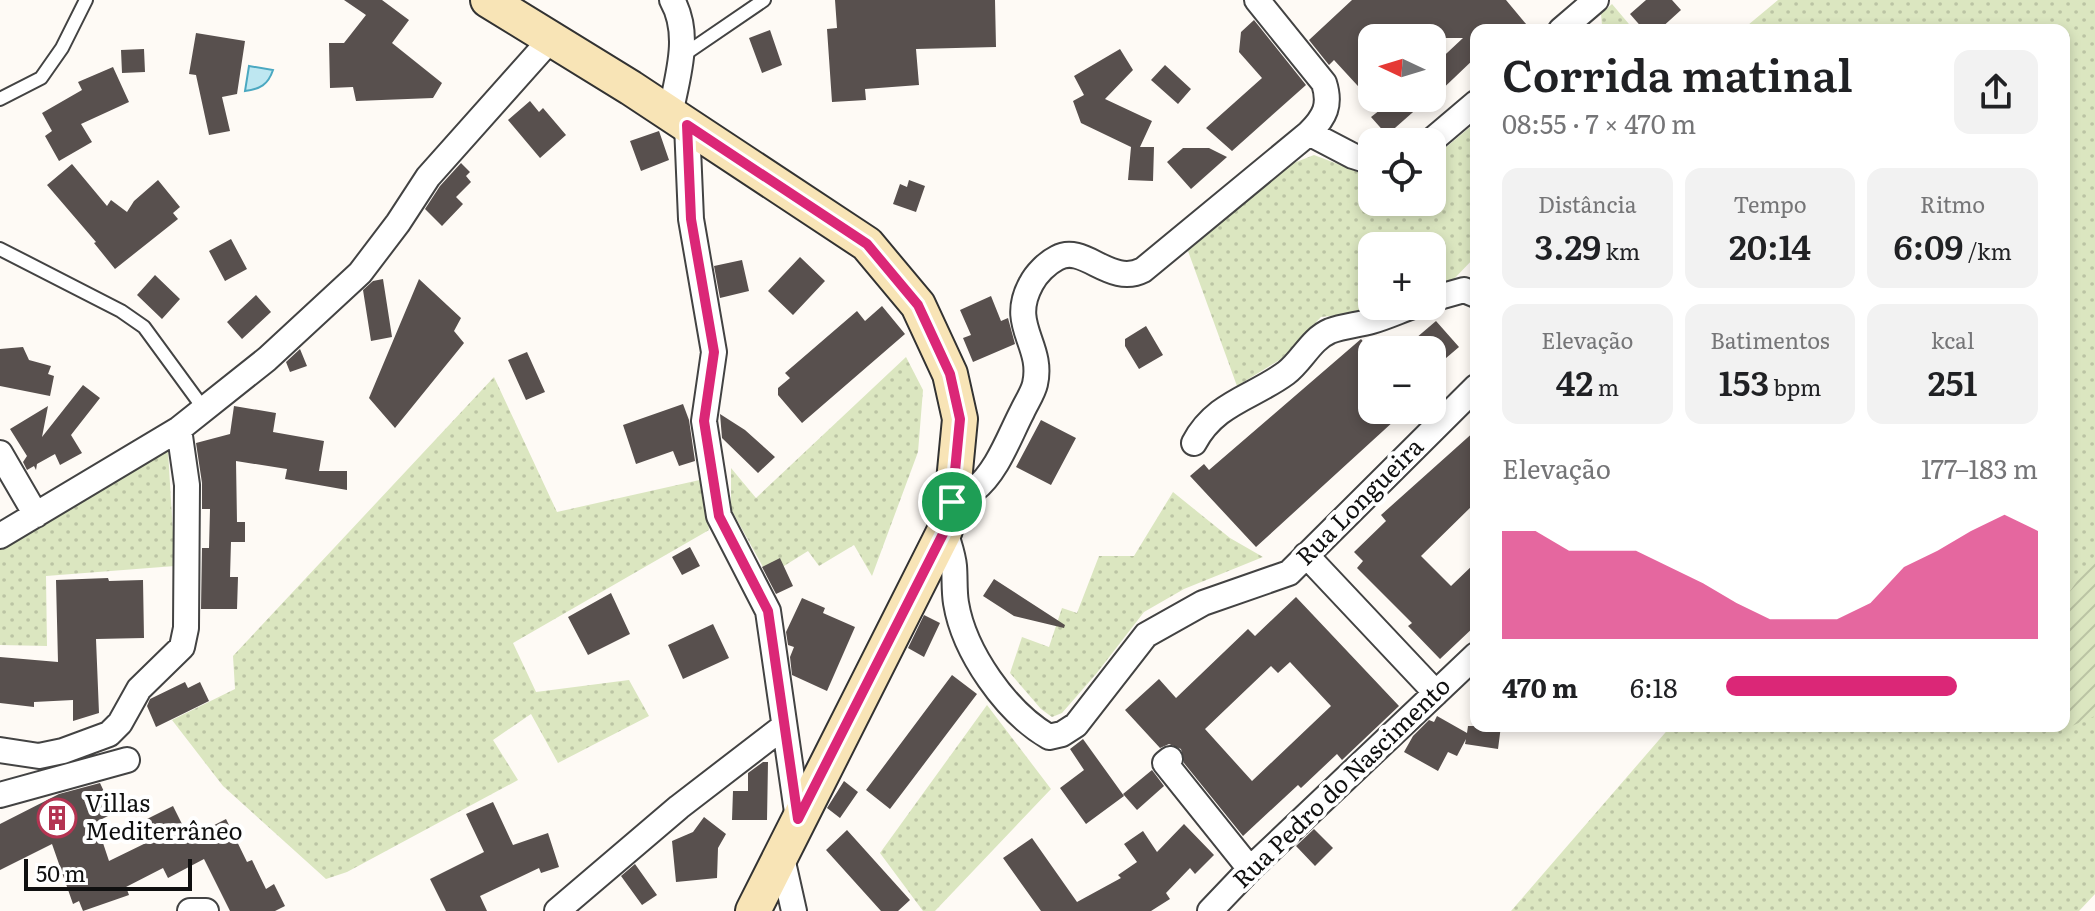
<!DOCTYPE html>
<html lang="pt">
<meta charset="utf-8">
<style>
body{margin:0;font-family:Literata,serif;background:#f2f2f2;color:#202124;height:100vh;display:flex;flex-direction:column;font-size:30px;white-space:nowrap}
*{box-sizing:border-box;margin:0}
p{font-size:26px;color:#757577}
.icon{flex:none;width:44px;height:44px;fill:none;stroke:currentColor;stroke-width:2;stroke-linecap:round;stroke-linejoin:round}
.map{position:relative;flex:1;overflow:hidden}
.drawer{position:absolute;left:1470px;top:24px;width:600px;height:708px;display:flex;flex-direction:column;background:#fff;border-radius:16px;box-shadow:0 4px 12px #0003}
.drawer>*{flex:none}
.needle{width:52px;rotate:274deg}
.fabs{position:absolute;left:1358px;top:24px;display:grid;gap:16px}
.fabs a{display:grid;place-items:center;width:88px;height:88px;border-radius:16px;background:#fff;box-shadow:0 4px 12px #0003;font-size:40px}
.scale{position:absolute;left:24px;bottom:20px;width:168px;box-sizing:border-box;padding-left:8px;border:4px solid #101010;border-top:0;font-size:22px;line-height:28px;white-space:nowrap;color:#101010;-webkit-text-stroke:6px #fff;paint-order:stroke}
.pin{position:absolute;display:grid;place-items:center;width:68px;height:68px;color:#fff;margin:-34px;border:4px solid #fff;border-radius:50%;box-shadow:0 2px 8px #0007}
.round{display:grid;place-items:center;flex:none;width:84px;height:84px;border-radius:16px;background:#f2f2f2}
.overview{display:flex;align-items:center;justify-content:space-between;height:136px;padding:0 32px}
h1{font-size:44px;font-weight:600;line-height:60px}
.metrics{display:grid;grid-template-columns:repeat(3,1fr);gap:12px;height:136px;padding:8px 32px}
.metrics div{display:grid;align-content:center;border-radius:16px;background:#f2f2f2;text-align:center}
.metrics b{font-size:34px;font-weight:600}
.metrics small{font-size:22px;font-weight:400}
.metrics p{font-size:22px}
.chart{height:224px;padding:16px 32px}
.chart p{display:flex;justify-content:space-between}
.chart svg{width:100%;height:144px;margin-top:8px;fill:#db2777;opacity:.7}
ul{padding:0 32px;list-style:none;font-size:26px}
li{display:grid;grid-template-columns:128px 96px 1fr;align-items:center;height:60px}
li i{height:20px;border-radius:10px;background:#db2777}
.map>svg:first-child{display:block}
</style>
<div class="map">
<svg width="2095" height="911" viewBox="0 0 2095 911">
<defs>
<pattern id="grass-dots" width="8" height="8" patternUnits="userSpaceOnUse" patternTransform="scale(2)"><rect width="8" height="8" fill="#dbe6c0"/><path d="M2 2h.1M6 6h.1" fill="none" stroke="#bbc4a4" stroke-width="1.8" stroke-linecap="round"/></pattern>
<pattern id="garden-furrows" width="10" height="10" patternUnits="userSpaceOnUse" patternTransform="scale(2)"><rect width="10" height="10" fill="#dbe6c0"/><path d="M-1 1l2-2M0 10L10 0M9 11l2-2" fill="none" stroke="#bbc4a4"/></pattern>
</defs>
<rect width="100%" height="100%" fill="#fefaf5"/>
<path fill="url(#grass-dots)" d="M 1778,0 L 2095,0 L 2095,894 L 2079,911 L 1511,911 L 1671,726 L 2064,726 L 2064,30 L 1742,30 Z
M 1612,4 L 1634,30 L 1596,30 L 1602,25 L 1601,14 Z
M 1476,122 L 1476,256 L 1452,281 L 1432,288 L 1432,246 L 1372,246 L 1372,306 L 1391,306 L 1382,310 L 1321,317 L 1281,359 L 1237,386 L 1188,251 L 1286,166 L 1314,155 L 1372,177 L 1372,202 L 1432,202 L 1432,159 Z
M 906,357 L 923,390 L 918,452 L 872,576 L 854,545 L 819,566 L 808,551 L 768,576 L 731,509 L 731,468 L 756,498 Z
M 494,377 L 557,512 L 704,479 L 709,530 L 513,643 L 536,692 L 629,680 L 649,716 L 558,763 L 531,714 L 493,740 L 518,780 L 347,872 L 326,879 L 223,786 L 172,720 L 235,689 L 233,656 Z
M 168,451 L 175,566 L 46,576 L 47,646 L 0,645 L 0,544 Z
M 1173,492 L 1230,538 L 1263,557 L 1184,589 L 1144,612 L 1096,674 L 1062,713 L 1052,717 L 1041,709 L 1010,673 L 1022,637 L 1049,647 L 1062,608 L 1077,613 L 1099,556 L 1134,556 Z
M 987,705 L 1051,789 L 935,911 L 923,911 L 880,853 Z"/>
<path fill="url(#garden-furrows)" d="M 2095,555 L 2095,716 L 2053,734 L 2053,726 L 2064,726 L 2064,600 Z"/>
<path fill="#bee7f1" stroke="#4ba8c1" stroke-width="2" d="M 249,66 L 273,70 C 268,85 260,89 245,91 Z"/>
<path fill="#58504e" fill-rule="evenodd" d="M 344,0 L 382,0 L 409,20 L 392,43 L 442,83 L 433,98 L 356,101 L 353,87 L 330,88 L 329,43 L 344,43 L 366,15 Z
M 835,0 L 995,0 L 996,47 L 916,49 L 919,85 L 865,89 L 866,100 L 832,102 L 827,29 L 837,28 Z
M 1352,0 L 1506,0 L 1531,30 L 1476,30 L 1476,57 L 1432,99 L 1432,67 L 1463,38 L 1372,38 L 1372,98 L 1429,98 L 1387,135 L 1371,117 L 1380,110 L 1334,60 L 1329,65 L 1309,40 Z
M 1646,0 L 1672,0 L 1681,10 L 1659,30 L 1644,30 L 1630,14 Z
M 1254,20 L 1306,85 L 1232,151 L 1206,128 L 1262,78 L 1239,52 L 1241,32 Z
M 770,30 L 782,65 L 762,73 L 749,38 Z
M 196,33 L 245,41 L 237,94 L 222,97 L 230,131 L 209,135 L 196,75 L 189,74 Z
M 144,49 L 145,72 L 122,73 L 121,50 Z
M 1120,49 L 1133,70 L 1105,99 L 1152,121 L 1140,147 L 1154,147 L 1153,181 L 1128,180 L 1131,147 L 1081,123 L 1073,101 L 1084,95 L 1074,76 Z
M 1165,65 L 1191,89 L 1178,104 L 1151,80 Z
M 113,67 L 129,102 L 81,124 L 92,142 L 59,161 L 45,136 L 52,131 L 42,113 L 82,90 L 78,82 Z
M 530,101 L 539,112 L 543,108 L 566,135 L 540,158 L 508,120 Z
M 659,131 L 669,160 L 641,171 L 630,141 Z
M 1183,148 L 1209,148 L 1227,157 L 1191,189 L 1167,162 Z
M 461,163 L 470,172 L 466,176 L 471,182 L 456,197 L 463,204 L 442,226 L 425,209 L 440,186 Z
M 72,164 L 107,206 L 111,200 L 127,212 L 134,201 L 158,180 L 180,207 L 173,213 L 178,219 L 115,269 L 94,243 L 96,242 L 47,185 Z
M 909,180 L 925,186 L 916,212 L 893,204 L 900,184 L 907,187 Z
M 231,239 L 247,269 L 225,281 L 209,251 Z
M 800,257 L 825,281 L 793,315 L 768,291 Z
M 742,260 L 749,291 L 720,298 L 714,266 Z
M 155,275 L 180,299 L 162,319 L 137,295 Z
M 383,279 L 392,337 L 371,341 L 363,290 L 373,281 Z
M 419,279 L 461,318 L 454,331 L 464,343 L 395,428 L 369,398 Z
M 256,295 L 271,312 L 242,339 L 227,322 Z
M 991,296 L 1001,321 L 1008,318 L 1015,344 L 973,362 L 963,338 L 971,335 L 960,310 Z
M 882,306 L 905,334 L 802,423 L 778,395 L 778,388 L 790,378 L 785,373 L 857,311 L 865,321 Z
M 1436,321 L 1459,347 L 1432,370 L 1432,350 L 1402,350 Z
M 1146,326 L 1163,355 L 1139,369 L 1125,346 L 1125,339 Z
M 1361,339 L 1372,352 L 1372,410 L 1406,410 L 1256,547 L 1190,476 L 1204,464 L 1209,470 Z
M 23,347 L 29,360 L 51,366 L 48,374 L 54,376 L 50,396 L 0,386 L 0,349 Z
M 300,349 L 307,366 L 290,372 L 286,362 Z
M 527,352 L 545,392 L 526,400 L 508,360 Z
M 83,385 L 100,398 L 71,435 L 82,453 L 60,465 L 55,454 L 37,464 L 36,470 L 34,466 L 27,470 L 23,462 L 27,456 L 10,429 L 48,406 L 42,437 Z
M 683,404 L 689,420 L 695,461 L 679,466 L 673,451 L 636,464 L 623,425 Z
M 234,406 L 276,413 L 273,432 L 324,441 L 319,471 L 347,471 L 347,490 L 285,479 L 287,469 L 236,461 L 237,522 L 245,522 L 245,542 L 231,542 L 230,577 L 238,577 L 237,609 L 201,609 L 202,548 L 209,548 L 210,509 L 202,509 L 202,483 L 196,443 L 230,434 Z
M 720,414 L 745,430 L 775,457 L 758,473 L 722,438 Z
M 1041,420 L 1076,438 L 1051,485 L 1016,467 Z
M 1476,430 L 1476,502 L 1421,556 L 1451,586 L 1476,562 L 1476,625 L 1440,659 L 1408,626 L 1412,623 L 1357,568 L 1363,561 L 1354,552 L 1386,521 L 1381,515 Z
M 690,547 L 700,566 L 682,575 L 672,557 Z
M 780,558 L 793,586 L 776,594 L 762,567 Z
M 108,578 L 109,581 L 143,580 L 144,638 L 96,639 L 99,713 L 73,721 L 73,700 L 34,702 L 34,707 L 0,703 L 0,657 L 58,662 L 56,580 Z
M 994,579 L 1065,625 L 1064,628 L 1014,616 L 983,596 Z
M 611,593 L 630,634 L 588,655 L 568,617 Z
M 1296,597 L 1399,706 L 1342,760 L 1337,754 L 1301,788 L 1298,785 L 1243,836 L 1184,763 L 1181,749 L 1169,744 L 1160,748 L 1125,710 L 1159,679 L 1176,698 L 1248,629 L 1255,636 ZM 1290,662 L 1331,706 L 1252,781 L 1205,729 L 1271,666 L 1278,673 Z
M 802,598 L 825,608 L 823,613 L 855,627 L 827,691 L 792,675 L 790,657 L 794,647 L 788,645 L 786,632 Z
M 924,615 L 940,623 L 924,657 L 908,648 Z
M 713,624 L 729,658 L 683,679 L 668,645 Z
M 952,675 L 977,694 L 890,809 L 866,790 Z
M 185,682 L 188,688 L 200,682 L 209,701 L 156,727 L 147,706 L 150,699 Z
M 1437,716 L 1467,733 L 1468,726 L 1501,726 L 1498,749 L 1465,744 L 1466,739 L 1457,756 L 1448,752 L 1438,771 L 1404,752 L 1413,736 L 1429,720 L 1434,722 Z
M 1083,739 L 1124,796 L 1086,824 L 1060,788 L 1084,770 L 1070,749 Z
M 763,762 L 768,762 L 767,820 L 732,820 L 733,791 L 748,791 L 748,773 Z
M 1152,770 L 1164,786 L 1137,810 L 1123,794 Z
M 844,781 L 858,792 L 840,818 L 827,808 Z
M 100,783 L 114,813 L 96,822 L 109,861 L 150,841 L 141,822 L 173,806 L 189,838 L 226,819 L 247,862 L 252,860 L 266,889 L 274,884 L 285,906 L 275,911 L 230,911 L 204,859 L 168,878 L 163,868 L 126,887 L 129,895 L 83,911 L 79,901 L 73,904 L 52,844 L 0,870 L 0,824 L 59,794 Z
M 493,802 L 513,845 L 548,833 L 559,867 L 541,873 L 539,868 L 480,896 L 487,911 L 446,911 L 430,879 L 484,852 L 466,814 Z
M 704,817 L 726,834 L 718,848 L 717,878 L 676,882 L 672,841 L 693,832 Z
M 1184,824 L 1214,855 L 1195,874 L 1190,868 L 1166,893 L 1170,899 L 1151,911 L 1041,911 L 1003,858 L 1032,838 L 1077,902 L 1121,878 L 1118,875 L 1137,862 L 1124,844 L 1143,831 L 1157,852 Z
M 1314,829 L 1333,848 L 1315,866 L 1296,846 Z
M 847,830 L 910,900 L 898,911 L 881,911 L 826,850 Z
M 635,864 L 657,895 L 642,905 L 621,876 Z"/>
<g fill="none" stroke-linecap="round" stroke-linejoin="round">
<defs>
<path id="service" d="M 682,56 L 764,0
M 0,99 L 41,78 L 62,48 L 86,0
M 0,249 L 121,311 L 144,327 L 204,409"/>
<path id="minor" d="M 1561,30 L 1596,0
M 670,115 C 677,78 692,35 672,0
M 687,125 L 691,219 L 714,352 L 704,421 L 719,516 L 768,611 L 798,819
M 1309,133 L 1353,156 L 1372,162
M 1430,142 L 1476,103
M 1432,299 L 1464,290 L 1476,295
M 1194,443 C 1215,403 1252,398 1286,373 C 1302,361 1311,339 1330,331 C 1343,326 1358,325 1372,321 C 1386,317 1399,311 1413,306
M 0,453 L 36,515
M 952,502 C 959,498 967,494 974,490 C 997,472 1009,437 1022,412 C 1026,403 1033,393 1035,384 C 1044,344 1008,326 1031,284 C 1036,274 1047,263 1057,258 C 1084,243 1110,287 1143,270 L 1309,133 C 1325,117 1331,105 1324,83 L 1257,0
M 945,530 C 948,542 953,554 954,566 C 955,578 954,591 956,603 C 964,652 1006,712 1049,737 L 1062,734 L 1076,725 L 1146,635 L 1203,603 L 1289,573 L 1476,387
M 0,536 L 179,429 L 267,359 L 360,273 L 398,223 L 428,177 L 551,39
M 1306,555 L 1436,693
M 0,750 L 39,756 L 63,751 L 109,734 L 120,723 L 139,689 L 182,647 L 186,628 L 187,485 L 179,429
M 1170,759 L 1165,763 L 1250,869
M 0,795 L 127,760
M 781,853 L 794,911
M 190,911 L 206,911
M 557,911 L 679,807 L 783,727
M 1210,911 L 1250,869 L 1476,655"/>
<path id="secondary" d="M 488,0 L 631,88 L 867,244 L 918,305 L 950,374 L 960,419 L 952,502 L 945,530 L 753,911"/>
</defs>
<use href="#service" stroke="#434343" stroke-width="16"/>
<use href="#minor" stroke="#434343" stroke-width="28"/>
<use href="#secondary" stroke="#323232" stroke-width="38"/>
<use href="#service" stroke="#fff" stroke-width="12"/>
<use href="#minor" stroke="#fff" stroke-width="24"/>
<use href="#secondary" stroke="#f8e4b6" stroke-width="34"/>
</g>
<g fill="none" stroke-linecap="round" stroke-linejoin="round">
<defs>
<path id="route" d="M 687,125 L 867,244 L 918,305 L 950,374 L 960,419 L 952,502 L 945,530 L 798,819 L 768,611 L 719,516 L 704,421 L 714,352 L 691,219 Z"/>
</defs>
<use href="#route" stroke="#fff" stroke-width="16"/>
<use href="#route" stroke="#db2777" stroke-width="10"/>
</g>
<defs>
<symbol id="building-ring" viewBox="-11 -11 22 22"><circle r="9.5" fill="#fff" stroke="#b43452" stroke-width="1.5"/><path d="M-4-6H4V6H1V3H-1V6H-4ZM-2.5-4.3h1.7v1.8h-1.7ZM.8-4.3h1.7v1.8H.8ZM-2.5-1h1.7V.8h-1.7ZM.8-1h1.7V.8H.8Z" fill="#b43452"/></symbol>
</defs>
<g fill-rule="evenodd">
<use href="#building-ring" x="35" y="796" width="44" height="44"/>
</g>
<g text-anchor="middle" stroke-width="8" stroke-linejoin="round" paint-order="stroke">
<g font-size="24" fill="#101010" stroke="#fff">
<text transform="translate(1360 502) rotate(-45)" y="8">Rua Longueira</text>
<text transform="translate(1342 783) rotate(-44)" y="8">Rua Pedro do Nascimento</text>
</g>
<g font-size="24" fill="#101010" stroke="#fff" text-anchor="start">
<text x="85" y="812">Villas<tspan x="85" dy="28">Mediterrâneo</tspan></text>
</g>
</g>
</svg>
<div class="fabs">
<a><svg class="needle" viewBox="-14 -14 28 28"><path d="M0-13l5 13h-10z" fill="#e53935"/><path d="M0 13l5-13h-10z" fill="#757577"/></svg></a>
<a><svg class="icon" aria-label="locate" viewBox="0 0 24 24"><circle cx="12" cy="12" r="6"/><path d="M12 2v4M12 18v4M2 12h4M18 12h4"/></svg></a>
<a>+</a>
<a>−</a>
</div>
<div class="scale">50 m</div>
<div class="pin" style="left:952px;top:502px;background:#1e9e55"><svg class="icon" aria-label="arrive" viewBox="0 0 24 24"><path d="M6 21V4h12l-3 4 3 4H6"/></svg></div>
<section class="drawer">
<div class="overview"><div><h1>Corrida matinal</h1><p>08:55 · 7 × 470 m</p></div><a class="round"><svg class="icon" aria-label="share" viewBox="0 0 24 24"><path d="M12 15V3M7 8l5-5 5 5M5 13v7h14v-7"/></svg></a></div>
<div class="metrics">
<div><p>Distância</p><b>3.29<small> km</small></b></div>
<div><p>Tempo</p><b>20:14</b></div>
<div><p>Ritmo</p><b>6:09<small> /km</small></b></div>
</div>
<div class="metrics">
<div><p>Elevação</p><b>42<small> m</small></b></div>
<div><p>Batimentos</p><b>153<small> bpm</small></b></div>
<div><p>kcal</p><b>251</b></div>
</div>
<div class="chart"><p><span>Elevação</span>177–183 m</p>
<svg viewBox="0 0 160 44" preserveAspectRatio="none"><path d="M0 44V11L10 11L20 17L30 17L40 17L50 22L60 27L70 33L80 38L90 38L100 38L110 33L120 22L130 17L140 11L150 6L160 11V44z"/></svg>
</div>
<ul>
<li><b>470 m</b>6:18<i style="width:74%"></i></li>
</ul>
</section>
</div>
